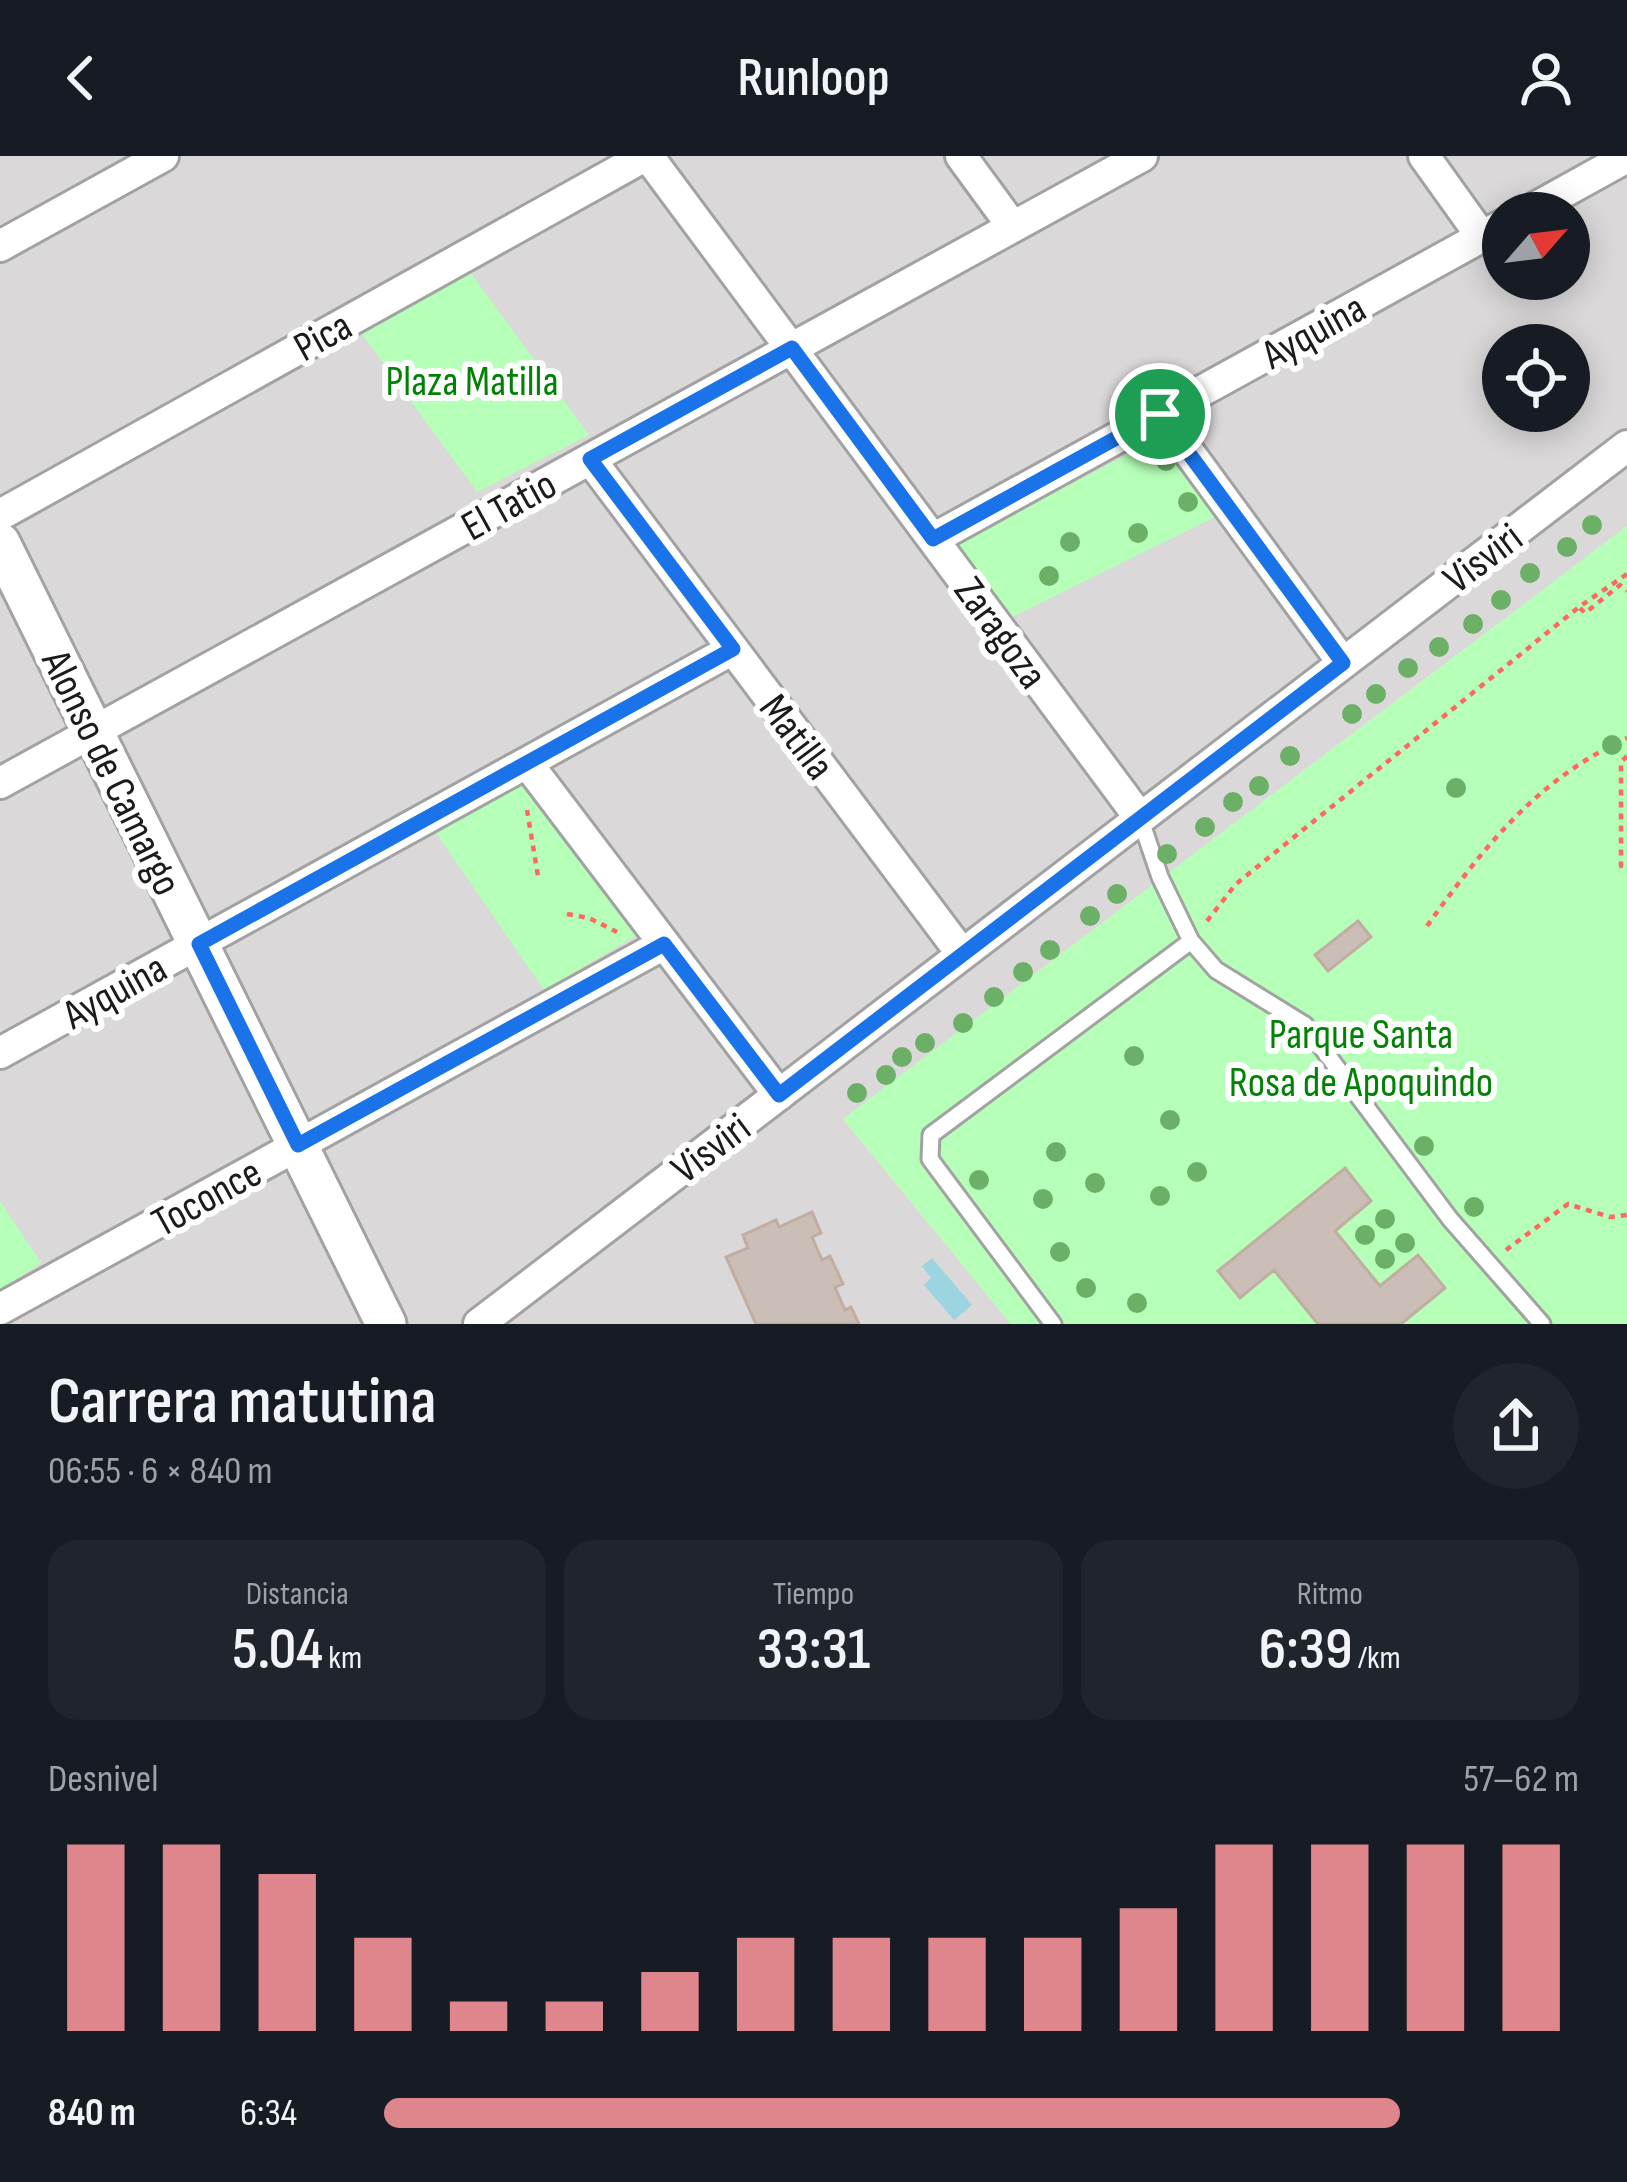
<!DOCTYPE html>
<html lang="es">
<meta charset="utf-8">
<style>
body{margin:0;font-family:"Sofia Sans Condensed",sans-serif;background:#20242c;color:#f1f3f6;height:100vh;display:flex;flex-direction:column;font-size:45px;white-space:nowrap}
*{box-sizing:border-box;margin:0}
p{font-size:39px;color:#9ea1a6}
.icon{flex:none;width:66px;height:66px;fill:none;stroke:currentColor;stroke-width:2;stroke-linecap:round;stroke-linejoin:round}
.map{position:relative;height:1168px;overflow:hidden}
.sheet{display:flex;flex-direction:column;background:#171b24;flex:1}
.sheet>*{flex:none}
.needle{width:78px;rotate:62deg}
.tools{position:absolute;left:1482px;top:36px;display:grid;gap:24px}
.tools a{display:grid;place-items:center;width:108px;height:108px;border-radius:50%;background:#171b24;box-shadow:0 6px 30px #0003;font-size:60px}
.pin{position:absolute;display:grid;place-items:center;width:102px;height:102px;color:#fff;margin:-51px;border:6px solid #fff;border-radius:50%;box-shadow:0 3px 12px #0007}
.round{display:grid;place-items:center;flex:none;width:126px;height:126px;border-radius:63px;background:#20242c}
.head{display:flex;align-items:center;justify-content:space-between;height:204px;padding:0 48px}
h1{font-size:66px;font-weight:600;line-height:90px}
.metrics{display:grid;grid-template-columns:repeat(3,1fr);gap:18px;height:204px;padding:12px 48px}
.metrics div{display:grid;align-content:center;border-radius:30px;background:#20242c;text-align:center}
.metrics b{font-size:60px;font-weight:600}
.metrics small{font-size:33px;font-weight:400}
.metrics p{font-size:33px}
.chart{height:336px;padding:24px 48px}
.chart p{display:flex;justify-content:space-between}
.chart svg{width:100%;height:216px;margin-top:12px;stroke:#de868c;stroke-width:6}
ul{padding:0 48px;list-style:none;font-size:39px}
li{display:grid;grid-template-columns:192px 144px 1fr;align-items:center;height:90px}
li i{height:30px;border-radius:15px;background:#de868c}
header{display:flex;justify-content:space-between;align-items:center;height:156px;padding:0 48px;background:#171b24;font-size:54px;font-weight:600}
.map>svg:first-child{display:block}
</style>
<header><svg class="icon" aria-label="back" viewBox="0 0 24 24"><path d="M15 5l-7 7 7 7"/></svg>Runloop<svg class="icon" aria-label="person" viewBox="0 0 24 24"><circle cx="12" cy="8" r="4"/><path d="M4 21q1-7 8-7t8 7"/></svg></header>
<div class="map">
<svg width="1627" height="1168" viewBox="0 0 1627 1168">
<rect width="100%" height="100%" fill="#eee9e0"/>
<path fill="#dad8d8" fill-rule="evenodd" d="M 0,0 L 1627,0 L 1627,370 L 843,963 L 1011,1168 L 0,1168 ZM 1503,57 L 1569,57 L 1569,123 L 1503,123 ZM 1503,189 L 1569,189 L 1569,255 L 1503,255 Z"/>
<path fill="#b6ffb8" d="M 470,116 L 589,279 L 477,336 L 359,174 Z
M 1165,278 L 1221,358 L 1008,463 L 955,390 Z
M 1627,370 L 1627,1168 L 1011,1168 L 843,963 Z
M 520,625 L 639,778 L 544,834 L 432,671 Z
M 0,1045 L 41,1107 L 0,1134 Z"/>
<path fill="#9bd5e1" d="M 932,1102 L 972,1149 L 954,1164 L 924,1129 L 931,1122 L 922,1110 Z"/>
<path fill="#cabeb6" stroke="#c1ada1" stroke-width="3" d="M 1358,765 L 1371,781 L 1328,815 L 1315,799 Z
M 1345,1012 L 1371,1045 L 1335,1075 L 1380,1130 L 1418,1099 L 1445,1132 L 1401,1168 L 1318,1168 L 1274,1114 L 1240,1142 L 1218,1115 Z
M 812,1056 L 821,1077 L 812,1081 L 822,1104 L 830,1100 L 843,1128 L 835,1131 L 845,1154 L 851,1151 L 859,1168 L 756,1168 L 726,1101 L 748,1092 L 743,1079 L 776,1064 L 779,1071 Z"/>
<g fill="none" stroke-linecap="round" stroke-linejoin="round">
<defs>
<path id="service" d="M 1140,662 L 1160,721 L 1191,785
M 1053,1168 L 930,1003 L 931,979 L 1191,785 L 1216,814 L 1305,869 L 1450,1063 L 1542,1168"/>
<path id="minor" d="M 648,0 L 1140,662
M 961,0 L 1013,71
M 1424,0 L 1482,81
M 1526,57 L 1627,1
M 0,90 L 163,0
M 1161,258 L 1343,507
M 590,303 L 962,798
M 0,359 L 645,0
M 933,383 L 1503,69
M 527,607 L 779,939
M 0,627 L 1142,0
M 0,897 L 733,493
M 0,1153 L 664,788
M 479,1168 L 1627,290"/>
<path id="tertiary" d="M 0,387 L 386,1168"/>
</defs>
<use href="#service" stroke="#a2a2a2" stroke-width="21"/>
<use href="#minor" stroke="#a2a2a2" stroke-width="36"/>
<use href="#tertiary" stroke="#a2a2a2" stroke-width="45"/>
<path stroke="#ff6860" stroke-width="4.5" stroke-dasharray="6 6" stroke-linecap="butt" d="M 1580,452 L 1585,457 L 1620,429 L 1627,435
M 1627,600 L 1621,606 L 1621,710 L 1627,707
M 527,654 L 538,720
M 567,758 L 589,762 L 617,776
M 1207,765 L 1236,728 L 1579,451 L 1627,418
M 1427,770 C 1484,691 1536,624 1627,582
M 1506,1094 L 1568,1048 L 1610,1061 L 1627,1059"/>
<use href="#service" stroke="#fff" stroke-width="15"/>
<use href="#minor" stroke="#fff" stroke-width="30"/>
<use href="#tertiary" stroke="#fff" stroke-width="39"/>
</g>
<g fill="#6cb068">
<circle cx="1166" cy="305" r="10"/>
<circle cx="1188" cy="346" r="10"/>
<circle cx="1592" cy="369" r="10"/>
<circle cx="1138" cy="377" r="10"/>
<circle cx="1070" cy="386" r="10"/>
<circle cx="1567" cy="391" r="10"/>
<circle cx="1530" cy="417" r="10"/>
<circle cx="1049" cy="420" r="10"/>
<circle cx="1501" cy="444" r="10"/>
<circle cx="1473" cy="468" r="10"/>
<circle cx="1439" cy="491" r="10"/>
<circle cx="1408" cy="512" r="10"/>
<circle cx="1376" cy="538" r="10"/>
<circle cx="1352" cy="558" r="10"/>
<circle cx="1612" cy="589" r="10"/>
<circle cx="1290" cy="600" r="10"/>
<circle cx="1259" cy="630" r="10"/>
<circle cx="1456" cy="632" r="10"/>
<circle cx="1233" cy="646" r="10"/>
<circle cx="1205" cy="671" r="10"/>
<circle cx="1167" cy="698" r="10"/>
<circle cx="1117" cy="738" r="10"/>
<circle cx="1090" cy="760" r="10"/>
<circle cx="1050" cy="794" r="10"/>
<circle cx="1023" cy="816" r="10"/>
<circle cx="994" cy="841" r="10"/>
<circle cx="963" cy="867" r="10"/>
<circle cx="925" cy="887" r="10"/>
<circle cx="1134" cy="900" r="10"/>
<circle cx="902" cy="901" r="10"/>
<circle cx="886" cy="919" r="10"/>
<circle cx="857" cy="937" r="10"/>
<circle cx="1170" cy="964" r="10"/>
<circle cx="1424" cy="990" r="10"/>
<circle cx="1056" cy="996" r="10"/>
<circle cx="1197" cy="1016" r="10"/>
<circle cx="979" cy="1024" r="10"/>
<circle cx="1095" cy="1027" r="10"/>
<circle cx="1160" cy="1040" r="10"/>
<circle cx="1043" cy="1043" r="10"/>
<circle cx="1474" cy="1051" r="10"/>
<circle cx="1385" cy="1063" r="10"/>
<circle cx="1365" cy="1079" r="10"/>
<circle cx="1405" cy="1087" r="10"/>
<circle cx="1060" cy="1096" r="10"/>
<circle cx="1385" cy="1103" r="10"/>
<circle cx="1086" cy="1132" r="10"/>
<circle cx="1137" cy="1147" r="10"/>
</g>
<g fill="none" stroke-linecap="round" stroke-linejoin="round">
<defs>
<path id="route" d="M 792,192 L 933,383 L 1160,258 L 1343,507 L 779,939 L 664,788 L 298,989 L 199,788 L 733,493 L 590,303 Z"/>
</defs>
<use href="#route" stroke="#fff" stroke-width="24"/>
<use href="#route" stroke="#1a73e8" stroke-width="15"/>
</g>
<g text-anchor="middle" stroke-width="12" stroke-linejoin="round" paint-order="stroke">
<g font-size="42" fill="#1b1b1b" stroke="#fff">
<text transform="translate(1313 174) rotate(-29)" y="15">Ayquina</text>
<text transform="translate(322 179) rotate(-29)" y="15">Pica</text>
<text transform="translate(508 348) rotate(-29)" y="15">El Tatio</text>
<text transform="translate(1482 401) rotate(-37)" y="15">Visviri</text>
<text transform="translate(1002 476) rotate(54)" y="15">Zaragoza</text>
<text transform="translate(798 580) rotate(53)" y="15">Matilla</text>
<text transform="translate(113 616) rotate(64)" y="15">Alonso de Camargo</text>
<text transform="translate(114 834) rotate(-29)" y="15">Ayquina</text>
<text transform="translate(710 991) rotate(-37)" y="15">Visviri</text>
<text transform="translate(206 1040) rotate(-29)" y="15">Toconce</text>
</g>
<g font-size="42" fill="#018205" stroke="#fff">
<text x="472" y="239">Plaza Matilla</text>
<text x="1361" y="892">Parque Santa<tspan x="1361" dy="48">Rosa de Apoquindo</tspan></text>
</g>
</g>
</svg>
<div class="tools">
<a><svg class="needle" viewBox="-14 -14 28 28"><path d="M0-13l5 13h-10z" fill="#e53935"/><path d="M0 13l5-13h-10z" fill="#9ea1a6"/></svg></a>
<a><svg class="icon" aria-label="locate" viewBox="0 0 24 24"><circle cx="12" cy="12" r="6"/><path d="M12 2v4M12 18v4M2 12h4M18 12h4"/></svg></a>
</div>
<div class="pin" style="left:1160px;top:258px;background:#1e9e55"><svg class="icon" aria-label="arrive" viewBox="0 0 24 24"><path d="M6 21V4h12l-3 4 3 4H6"/></svg></div>
</div>
<section class="sheet">
<div class="head"><div><h1>Carrera matutina</h1><p>06:55 · 6 × 840 m</p></div><a class="round"><svg class="icon" aria-label="share" viewBox="0 0 24 24"><path d="M12 15V3M7 8l5-5 5 5M5 13v7h14v-7"/></svg></a></div>
<div class="metrics">
<div><p>Distancia</p><b>5.04<small> km</small></b></div>
<div><p>Tiempo</p><b>33:31</b></div>
<div><p>Ritmo</p><b>6:39<small> /km</small></b></div>
</div>
<div class="chart"><p><span>Desnivel</span>57–62 m</p>
<svg viewBox="0 0 160 44" preserveAspectRatio="none"><path d="M5 44V6M15 44V6M25 44V12M35 44V25M45 44V38M55 44V38M65 44V32M75 44V25M85 44V25M95 44V25M105 44V25M115 44V19M125 44V6M135 44V6M145 44V6M155 44V6"/></svg>
</div>
<ul>
<li><b>840 m</b>6:34<i style="width:85%"></i></li>
</ul>
</section>
